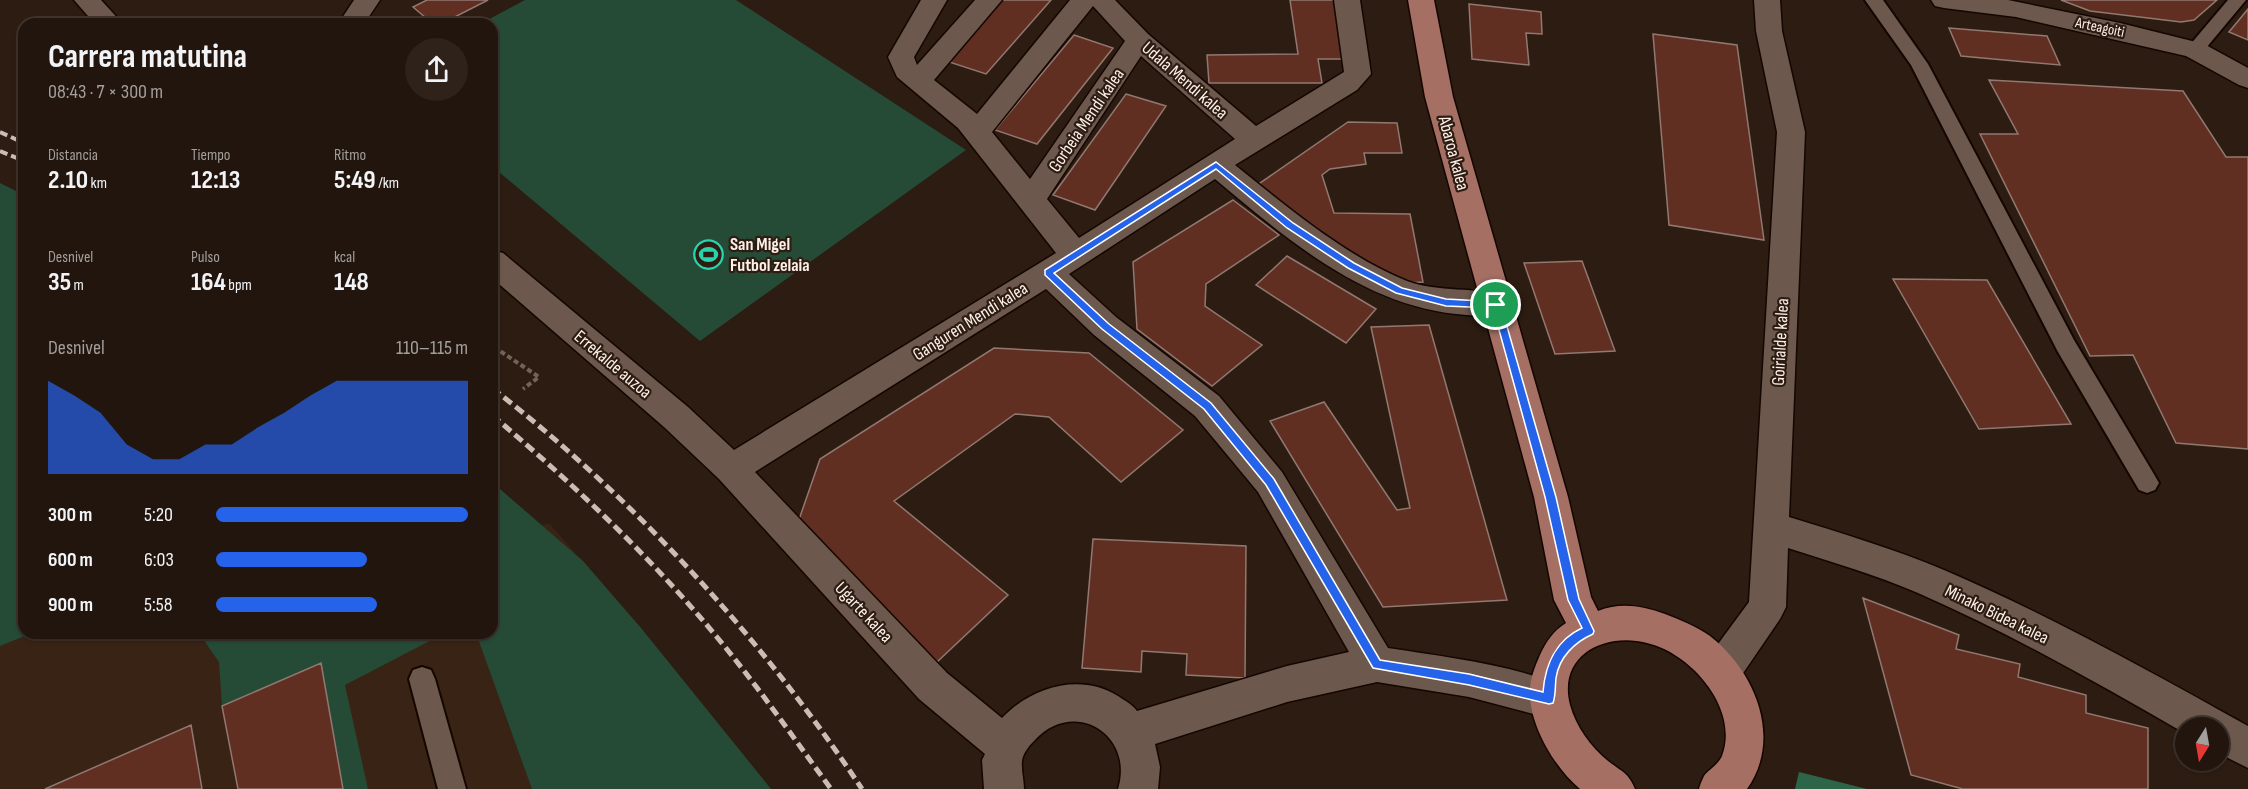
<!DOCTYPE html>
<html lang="es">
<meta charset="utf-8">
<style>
body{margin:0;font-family:"Sofia Sans Condensed",sans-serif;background:#2e221b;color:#f1f3f6;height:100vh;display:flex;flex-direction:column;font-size:22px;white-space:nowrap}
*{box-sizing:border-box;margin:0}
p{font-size:20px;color:#a29f9d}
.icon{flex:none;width:33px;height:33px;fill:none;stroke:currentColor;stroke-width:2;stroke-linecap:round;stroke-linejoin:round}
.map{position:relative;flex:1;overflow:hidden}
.side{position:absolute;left:18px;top:18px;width:480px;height:621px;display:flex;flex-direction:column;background:#22150d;border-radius:18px;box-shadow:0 2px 4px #0004,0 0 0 2px #3f342e}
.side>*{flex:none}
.needle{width:39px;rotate:191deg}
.controls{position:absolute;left:2175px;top:717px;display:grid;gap:12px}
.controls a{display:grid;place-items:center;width:54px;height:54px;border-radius:50%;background:#22150d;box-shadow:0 2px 4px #0004,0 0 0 2px #3f342e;font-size:30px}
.pin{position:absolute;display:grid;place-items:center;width:51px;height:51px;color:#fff;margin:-26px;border:3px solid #fff;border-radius:50%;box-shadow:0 2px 6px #0007}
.round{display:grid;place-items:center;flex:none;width:63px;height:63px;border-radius:32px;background:#2e221b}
.head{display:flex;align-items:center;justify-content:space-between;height:102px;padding:0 30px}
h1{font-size:33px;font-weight:700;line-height:45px}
.metrics{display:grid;grid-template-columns:repeat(3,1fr);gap:9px;height:102px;padding:6px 30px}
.metrics div{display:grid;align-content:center}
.metrics b{font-size:26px;font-weight:700}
.metrics small{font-size:16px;font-weight:400}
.metrics p{font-size:16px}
.chart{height:168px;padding:12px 30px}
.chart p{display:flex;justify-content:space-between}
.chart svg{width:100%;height:108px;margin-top:6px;fill:#2563eb;opacity:.7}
ul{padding:0 30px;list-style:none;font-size:20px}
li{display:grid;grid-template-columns:96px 72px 1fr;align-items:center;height:45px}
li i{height:15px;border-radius:8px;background:#2563eb}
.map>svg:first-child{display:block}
</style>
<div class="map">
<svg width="2248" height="789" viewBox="0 0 2248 789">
<rect width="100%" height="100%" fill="#2d1c11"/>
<path fill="#392314" d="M 0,512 L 24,633 L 492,633 L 492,528 L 550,524 L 641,628 L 771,789 L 0,789 Z"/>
<path fill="#254b37" d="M 525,0 L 736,0 L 966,150 L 700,341 L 492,166 L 492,24 L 480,24 Z
M 0,183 L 24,195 L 24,633 L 32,633 L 0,646 Z
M 492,482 L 583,561 L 641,628 L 771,789 L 532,789 L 476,633 L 492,633 Z
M 199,633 L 445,633 L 345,685 L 368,789 L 343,789 L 321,663 L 222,706 L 219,662 Z"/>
<path fill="#2d6548" d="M 1799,772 L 1867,789 L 1795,789 Z"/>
<path fill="#602f21" stroke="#917871" stroke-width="1.5" d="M 427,0 L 488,0 L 441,24 L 433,24 L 413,7 Z
M 1002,0 L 1051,0 L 986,74 L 946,61 Z
M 1290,0 L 1338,0 L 1349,59 L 1318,59 L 1322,83 L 1209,83 L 1207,55 L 1298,54 Z
M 2061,0 L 2217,0 L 2194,20 L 2181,22 L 2090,11 Z
M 1469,4 L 1541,12 L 1542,34 L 1526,33 L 1529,65 L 1472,59 Z
M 2248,9 L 2248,40 L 2229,32 Z
M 1949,28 L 2047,36 L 2060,65 L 1961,56 Z
M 1653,34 L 1737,45 L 1764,240 L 1669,225 Z
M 1074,35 L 1113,48 L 1037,144 L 995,130 Z
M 1989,80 L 2183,91 L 2226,157 L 2248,157 L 2248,449 L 2176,443 L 2133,355 L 2090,356 L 1980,134 L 2018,134 Z
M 1126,94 L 1166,106 L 1095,210 L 1053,195 Z
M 1348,122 L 1397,123 L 1402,153 L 1364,153 L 1366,164 L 1330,169 L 1322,175 L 1334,213 L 1410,214 L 1423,282 L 1394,284 L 1250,190 Z
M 1233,200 L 1279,235 L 1206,284 L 1205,306 L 1262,345 L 1212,386 L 1137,329 L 1133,262 Z
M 1287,256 L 1376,309 L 1346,343 L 1256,285 Z
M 1582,261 L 1615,351 L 1555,354 L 1524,263 Z
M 1893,279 L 1987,280 L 2071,424 L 1979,429 Z
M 1429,325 L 1507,600 L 1383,607 L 1270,421 L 1324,402 L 1397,510 L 1410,508 L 1371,327 Z
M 994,348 L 1089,353 L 1183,430 L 1121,482 L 1049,417 L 1015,414 L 894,501 L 1008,595 L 937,662 L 794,534 L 820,459 Z
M 1093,539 L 1246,546 L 1245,678 L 1186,675 L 1187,654 L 1142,651 L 1141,672 L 1082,668 Z
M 1863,598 L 1959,635 L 1956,649 L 2020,664 L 2018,677 L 2086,695 L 2086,713 L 2148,728 L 2148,789 L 1963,789 L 1911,775 Z
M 321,663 L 343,789 L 238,789 L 222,706 Z
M 191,725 L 202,789 L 45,789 Z"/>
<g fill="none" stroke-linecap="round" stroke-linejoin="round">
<defs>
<path id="lane" d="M 1865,0 L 1883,0 L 1928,64 L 2074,340 L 2155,476 L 2159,483 L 2155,490 L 2147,493 L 2139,490 L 2058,352 L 1911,65 Z
M 2228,0 L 2246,0 L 2201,54 L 2189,54 L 2186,50 L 2189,46 Z
M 422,667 L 431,670 L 435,679 L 466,789 L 438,789 L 409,679 L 413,670 Z"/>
<path id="street" d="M 74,0 L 101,0 L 123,24 L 95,24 Z
M 354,0 L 380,0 L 364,24 L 338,24 Z
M 921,0 L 947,0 L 914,57 L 917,65 L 975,0 L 1002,0 L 934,80 L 977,114 L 1070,0 L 1115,0 L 1148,34 L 1256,126 L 1344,72 L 1334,0 L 1360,0 L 1371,74 L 1357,90 L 1235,165 C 1287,207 1345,256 1407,281 C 1439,293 1475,286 1507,297 L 1512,305 L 1507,313 C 1493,318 1481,316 1467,315 C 1367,309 1288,240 1215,179 L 1069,274 L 1116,317 L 1219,396 L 1282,472 L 1388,648 C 1446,657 1508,664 1563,686 L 1568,699 L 1563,712 L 1549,718 L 1469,697 L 1377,682 L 1287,702 L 1155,744 L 1160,767 L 1158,789 L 1118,789 C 1135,734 1073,697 1034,741 C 1029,746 1023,753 1022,761 C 1021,770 1024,780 1024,789 L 984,789 L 982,760 L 985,754 L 919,699 L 719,479 L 664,427 L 492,278 L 492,250 L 503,253 L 688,407 L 734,450 L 1056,253 L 958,128 L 897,77 L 888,57 ZM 1093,6 L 1125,41 L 1030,179 L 992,132 ZM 1141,56 L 1235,139 L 1079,238 L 1047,199 ZM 1046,289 L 1094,335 L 1195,416 L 1258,492 L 1349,652 L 1287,666 L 1137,711 C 1132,704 1125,701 1118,696 C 1080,672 1031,687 1002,718 L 947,673 L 755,472 Z
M 1754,0 L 1780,0 L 1782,31 L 1805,132 L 1789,517 C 1841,533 1894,549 1944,570 C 2049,615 2149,671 2248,726 L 2248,768 L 2218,753 L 2218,728 L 2186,728 L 2186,734 C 2099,684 2010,633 1918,593 C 1876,575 1832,562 1788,548 L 1786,607 L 1780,619 L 1735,685 L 1721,690 L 1707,685 L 1702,672 L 1707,659 L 1749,602 L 1777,132 L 1756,31 Z
M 1931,0 L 2008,0 L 2120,23 L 2204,44 L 2248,68 L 2248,88 L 2239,85 L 2186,56 L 2016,17 L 1944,8 L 1935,6 Z"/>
<path id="primary" d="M 1408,0 L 1434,0 L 1453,97 L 1568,497 L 1591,597 L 1598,611 C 1621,602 1642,606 1665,614 C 1680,620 1696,626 1710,636 C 1755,671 1783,738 1747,789 L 1699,789 C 1700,785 1702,780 1704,776 C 1708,770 1718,765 1722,756 C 1740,709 1691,653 1647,643 C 1605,632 1557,655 1570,705 C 1576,727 1591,747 1608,761 C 1622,772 1628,772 1635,789 L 1580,789 C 1555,768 1529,725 1530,691 C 1530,678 1535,667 1540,655 C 1546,642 1553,631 1566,623 L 1554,600 L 1534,497 L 1425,97 Z"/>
</defs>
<use href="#lane" stroke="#140601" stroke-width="4"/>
<use href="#street" stroke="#140601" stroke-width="3"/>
<use href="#primary" stroke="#140601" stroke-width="3"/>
<path stroke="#726258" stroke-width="3" stroke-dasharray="4 2" stroke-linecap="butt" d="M 492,346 L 496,349"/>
<path stroke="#726258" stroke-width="4" stroke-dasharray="5 3" stroke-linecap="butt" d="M 494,347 L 539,377 L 523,389"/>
<use href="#lane" fill="#6c584c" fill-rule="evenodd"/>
<use href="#street" fill="#6c584c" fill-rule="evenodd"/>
<use href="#primary" fill="#a56f64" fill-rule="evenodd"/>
<path stroke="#cbbdb5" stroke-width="4" stroke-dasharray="8 4" stroke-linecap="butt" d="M 0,132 L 24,143
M 0,151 L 24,161"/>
<path stroke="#cbbdb5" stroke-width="5" stroke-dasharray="10 5" stroke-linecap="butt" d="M 492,388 C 636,500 761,637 862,789
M 492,415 C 572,483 649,555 716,636 C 757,685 793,737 831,789"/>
</g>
<path fill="#2563eb" stroke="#fff" stroke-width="1.5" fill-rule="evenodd" d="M 1216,162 L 1293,223 L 1354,263 L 1402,288 L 1446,299 L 1500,302 L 1556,497 L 1579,599 L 1594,631 L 1593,634 C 1575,642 1559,657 1556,678 C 1555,686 1556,695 1553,703 L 1549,704 L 1469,685 L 1373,668 L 1266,485 L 1204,409 L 1102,329 L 1045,275 L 1045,270 ZM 1216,169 L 1287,228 L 1348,268 L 1396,293 L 1446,306 L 1493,308 L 1545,497 L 1568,600 L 1582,628 C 1556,640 1545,665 1543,692 L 1469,674 L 1380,660 L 1274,479 L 1211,403 L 1109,324 L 1054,273 Z"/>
<defs>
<symbol id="stadium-ring" viewBox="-11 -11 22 22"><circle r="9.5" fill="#2d1c11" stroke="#26d5ae" stroke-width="1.5"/><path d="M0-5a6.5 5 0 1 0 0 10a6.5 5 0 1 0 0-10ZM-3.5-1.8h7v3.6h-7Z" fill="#26d5ae"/></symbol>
</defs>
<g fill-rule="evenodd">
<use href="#stadium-ring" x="692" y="238" width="33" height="33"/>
</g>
<g text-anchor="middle" stroke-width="4.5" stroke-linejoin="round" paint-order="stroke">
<g font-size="15" fill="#fdf0e9" stroke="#2d1c11">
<text transform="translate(2100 27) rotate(12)" y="5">Arteagoiti</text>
</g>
<g font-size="18" fill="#fdf0e9" stroke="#2d1c11">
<text transform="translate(1185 80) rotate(41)" y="6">Udala Mendi kalea</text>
<text transform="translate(1086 120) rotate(-56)" y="6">Gorbeia Mendi kalea</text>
<text transform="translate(1454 153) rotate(75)" y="6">Abaroa kalea</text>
<text transform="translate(970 321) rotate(-32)" y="6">Ganguren Mendi kalea</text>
<text transform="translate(1780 342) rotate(-87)" y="6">Goirialde kalea</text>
<text transform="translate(613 364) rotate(40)" y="6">Errekalde auzoa</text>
<text transform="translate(864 612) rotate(47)" y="6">Ugarte kalea</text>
<text transform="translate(1997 614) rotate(26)" y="6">Minako Bidea kalea</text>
</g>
<g font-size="18" font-weight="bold" fill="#fdf0e9" stroke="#2d1c11" text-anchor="start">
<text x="730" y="250">San Migel<tspan x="730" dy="21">Futbol zelaia</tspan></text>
</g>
</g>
</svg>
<div class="controls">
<a><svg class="needle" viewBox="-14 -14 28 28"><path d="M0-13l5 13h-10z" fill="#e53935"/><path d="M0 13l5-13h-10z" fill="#a29f9d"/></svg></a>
</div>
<div class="pin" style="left:1496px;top:305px;background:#1e9e55"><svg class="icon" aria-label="arrive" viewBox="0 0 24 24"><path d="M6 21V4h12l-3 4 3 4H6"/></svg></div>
<section class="side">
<div class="head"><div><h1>Carrera matutina</h1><p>08:43 · 7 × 300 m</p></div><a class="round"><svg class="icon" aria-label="share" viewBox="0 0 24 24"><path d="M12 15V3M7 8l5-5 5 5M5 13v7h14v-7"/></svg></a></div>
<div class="metrics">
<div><p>Distancia</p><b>2.10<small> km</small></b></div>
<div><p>Tiempo</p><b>12:13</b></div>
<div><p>Ritmo</p><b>5:49<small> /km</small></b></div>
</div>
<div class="metrics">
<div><p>Desnivel</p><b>35<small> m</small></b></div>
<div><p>Pulso</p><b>164<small> bpm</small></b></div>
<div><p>kcal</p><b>148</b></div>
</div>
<div class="chart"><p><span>Desnivel</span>110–115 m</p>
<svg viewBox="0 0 160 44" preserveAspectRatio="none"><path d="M0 44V6L10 12L20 19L30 32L40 38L50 38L60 32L70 32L80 25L90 19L100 12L110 6L120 6L130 6L140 6L150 6L160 6V44z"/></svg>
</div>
<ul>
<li><b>300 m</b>5:20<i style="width:100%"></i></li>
<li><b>600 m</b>6:03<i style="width:60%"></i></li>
<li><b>900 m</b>5:58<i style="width:64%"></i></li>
</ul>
</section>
</div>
